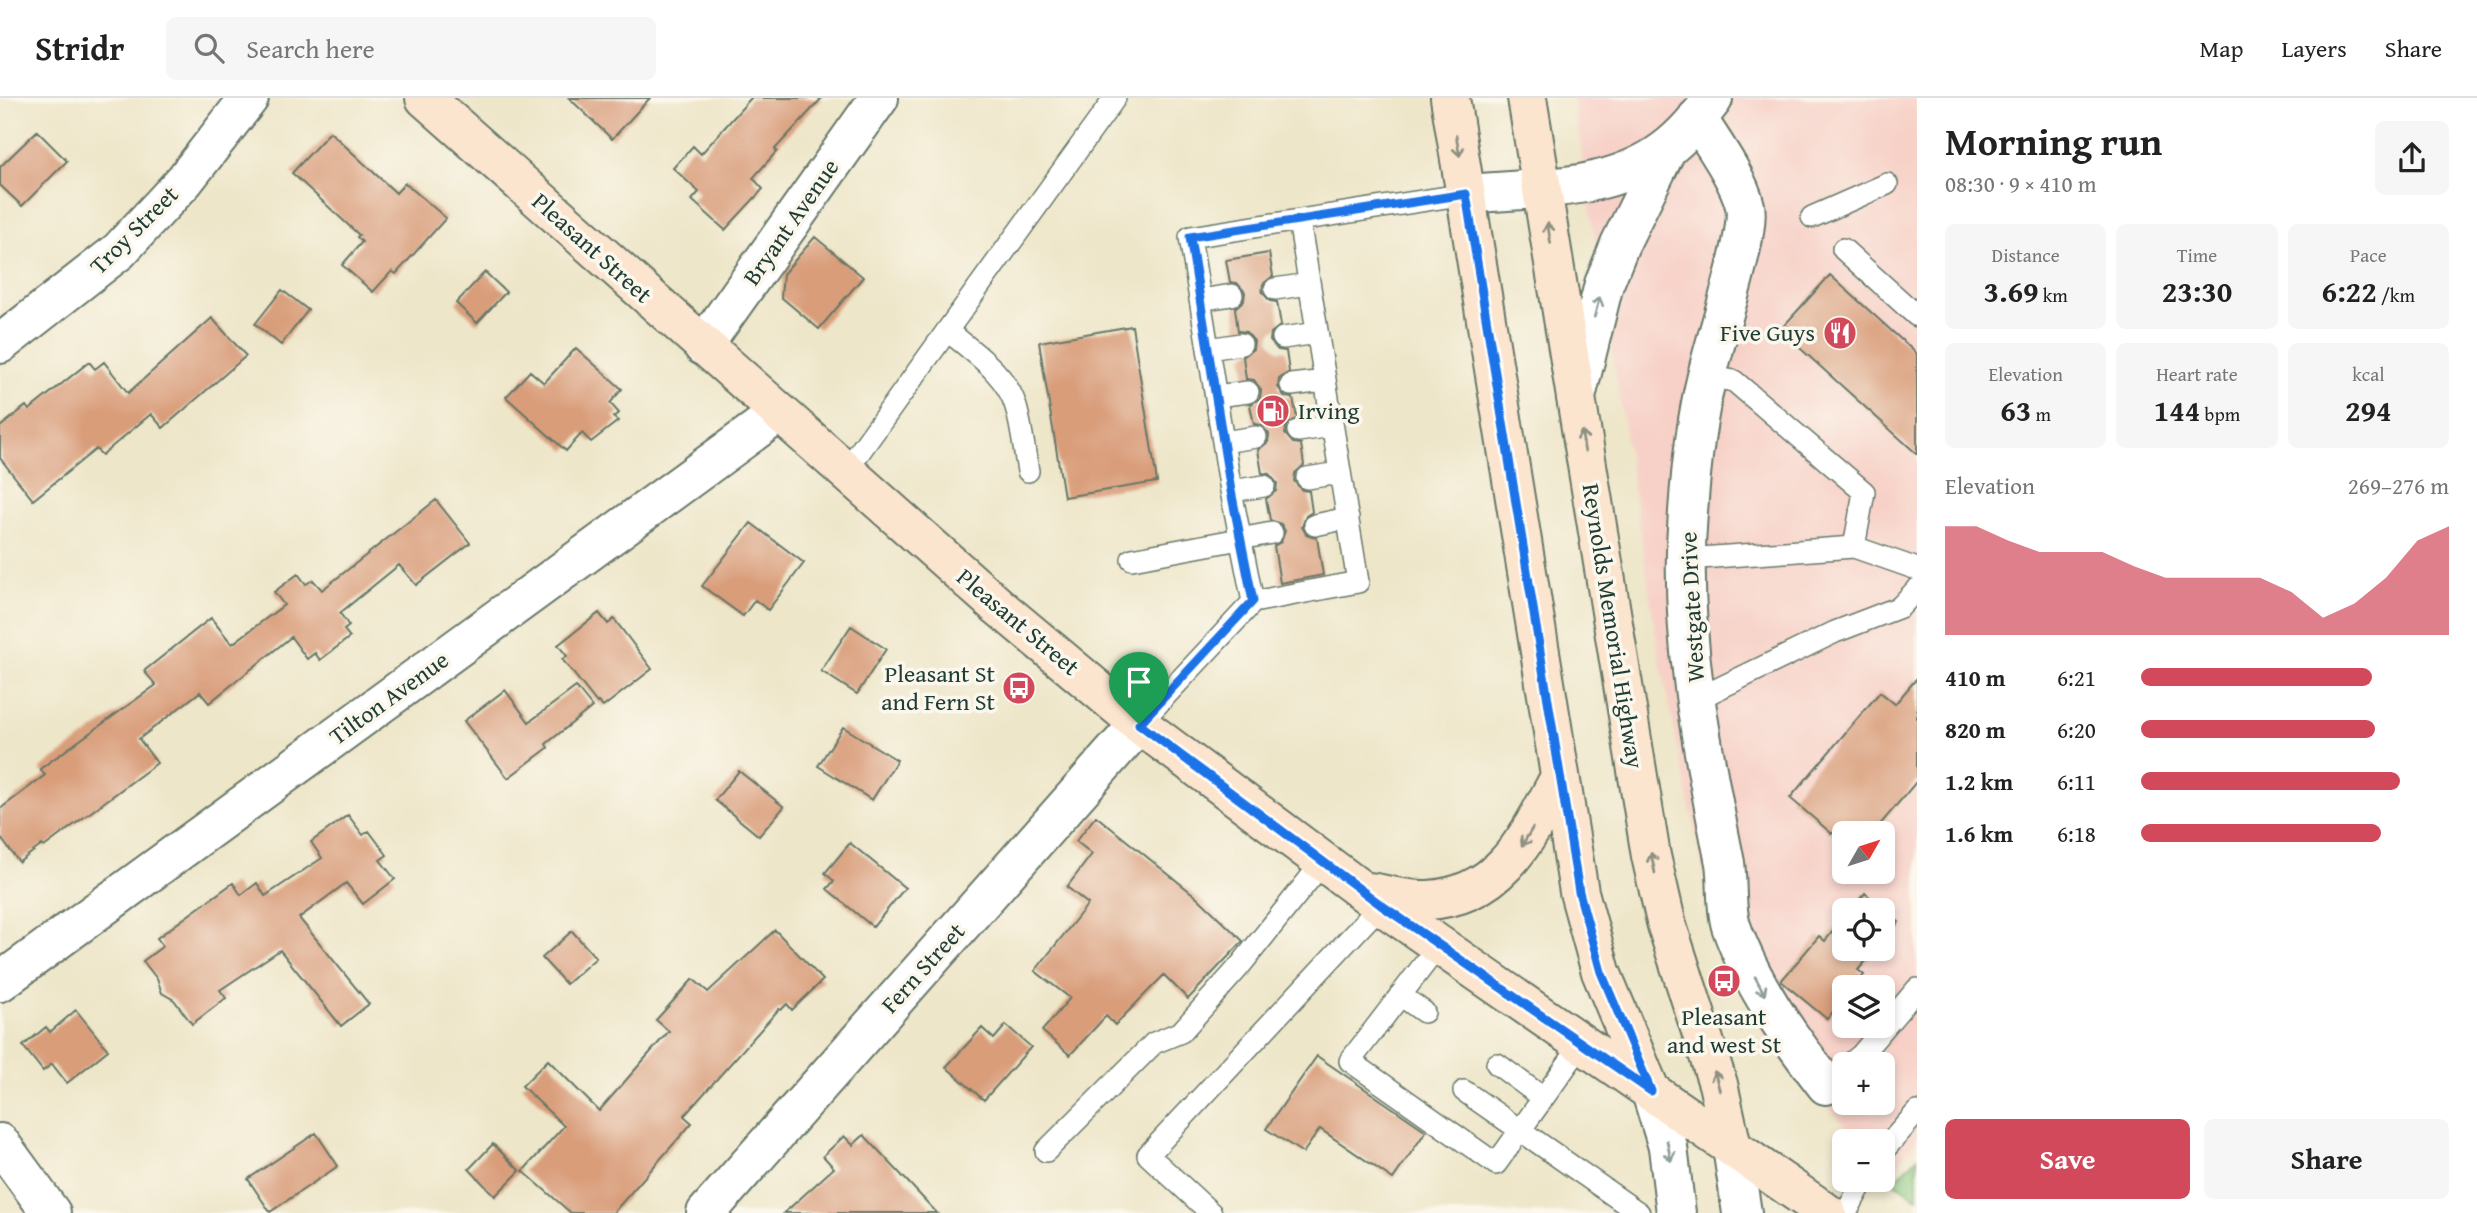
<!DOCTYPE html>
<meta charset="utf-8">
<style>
body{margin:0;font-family:"Gentium Book Plus",serif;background:#f6f6f6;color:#222;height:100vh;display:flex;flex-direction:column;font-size:26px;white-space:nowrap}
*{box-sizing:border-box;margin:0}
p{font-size:23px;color:#767676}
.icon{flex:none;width:38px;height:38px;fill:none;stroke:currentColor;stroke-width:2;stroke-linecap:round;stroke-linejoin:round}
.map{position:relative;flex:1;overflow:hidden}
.sheet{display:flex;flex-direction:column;background:#fff;width:560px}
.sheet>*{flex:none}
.needle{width:46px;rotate:51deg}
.controls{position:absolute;left:1832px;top:723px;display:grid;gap:14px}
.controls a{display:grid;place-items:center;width:63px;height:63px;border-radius:10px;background:#fff;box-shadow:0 4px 10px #0003;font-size:35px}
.pin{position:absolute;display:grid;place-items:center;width:60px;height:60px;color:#fff;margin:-72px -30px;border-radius:50% 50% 50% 0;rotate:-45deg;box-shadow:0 0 7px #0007}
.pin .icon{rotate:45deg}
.round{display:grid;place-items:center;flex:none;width:74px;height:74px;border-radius:10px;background:#f6f6f6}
.head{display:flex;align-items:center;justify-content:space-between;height:119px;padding:0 28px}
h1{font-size:38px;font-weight:700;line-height:52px}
.metrics{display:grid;grid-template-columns:repeat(3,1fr);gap:10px;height:119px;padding:7px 28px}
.metrics div{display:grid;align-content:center;border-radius:10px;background:#f6f6f6;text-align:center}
.metrics b{font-size:30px;font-weight:700}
.metrics small{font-size:19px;font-weight:400}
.metrics p{font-size:19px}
.chart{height:196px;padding:14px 28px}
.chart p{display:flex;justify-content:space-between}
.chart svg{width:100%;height:126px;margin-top:7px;fill:#d1495b;opacity:.7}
.primary-button{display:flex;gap:14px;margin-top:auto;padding:14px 28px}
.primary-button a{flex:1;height:80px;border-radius:10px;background:#d1495b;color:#fff;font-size:28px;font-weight:700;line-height:80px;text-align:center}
.primary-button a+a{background:#f6f6f6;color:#222}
ul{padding:0 28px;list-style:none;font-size:23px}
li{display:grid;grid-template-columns:112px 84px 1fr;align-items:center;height:52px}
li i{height:18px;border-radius:9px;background:#d1495b}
header{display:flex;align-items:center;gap:42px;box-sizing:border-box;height:98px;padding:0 35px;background:#fff;border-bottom:2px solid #e0e0e0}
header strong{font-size:33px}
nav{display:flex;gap:38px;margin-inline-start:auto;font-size:24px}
.search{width:490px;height:63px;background:#f6f6f6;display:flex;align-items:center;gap:18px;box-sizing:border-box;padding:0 24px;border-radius:10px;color:#767676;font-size:26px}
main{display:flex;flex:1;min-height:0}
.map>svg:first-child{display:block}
</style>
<header>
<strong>Stridr</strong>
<div class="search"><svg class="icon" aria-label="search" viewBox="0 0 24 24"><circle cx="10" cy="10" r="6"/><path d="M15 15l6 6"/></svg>Search here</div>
<nav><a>Map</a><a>Layers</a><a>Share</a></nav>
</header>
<main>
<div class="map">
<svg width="1917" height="1115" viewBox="0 0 1917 1115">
<rect width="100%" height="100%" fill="#fbf7ec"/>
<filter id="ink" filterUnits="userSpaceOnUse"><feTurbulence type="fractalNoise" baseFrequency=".0143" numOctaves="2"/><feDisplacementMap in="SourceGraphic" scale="14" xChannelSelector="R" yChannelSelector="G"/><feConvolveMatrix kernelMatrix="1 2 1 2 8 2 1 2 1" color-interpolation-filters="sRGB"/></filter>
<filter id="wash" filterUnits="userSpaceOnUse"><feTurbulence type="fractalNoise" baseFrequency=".00686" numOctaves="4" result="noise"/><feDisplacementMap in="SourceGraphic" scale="28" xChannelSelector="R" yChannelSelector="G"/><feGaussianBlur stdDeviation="1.57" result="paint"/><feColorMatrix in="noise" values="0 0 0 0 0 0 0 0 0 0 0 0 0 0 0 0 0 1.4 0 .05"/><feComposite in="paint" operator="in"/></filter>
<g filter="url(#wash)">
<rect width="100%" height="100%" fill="#eee6c9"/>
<path fill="#f7d1c8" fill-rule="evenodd" d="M 1573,0 L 1917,0 L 1917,1042 L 1892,1073 L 1883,1064 L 1883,1043 L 1862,1043 L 1768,949 L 1709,801 L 1660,563 ZM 1844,735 L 1883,735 L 1883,774 L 1844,774 ZM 1844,812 L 1883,812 L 1883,850 L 1844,850 ZM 1844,889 L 1883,889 L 1883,928 L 1844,928 ZM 1844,966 L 1883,966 L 1883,1004 L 1844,1004 Z"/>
<path fill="#89c77e" stroke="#548259" stroke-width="2" d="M 1917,1059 L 1917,1100 L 1894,1084 Z"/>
<g id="blocks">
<path fill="#d99d7a" d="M 569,0 L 650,0 L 612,41 Z
M 751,0 L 822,0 L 775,51 L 777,53 L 753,80 L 763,91 L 725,132 L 692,102 L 699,94 L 673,70 L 693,48 L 701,56 Z
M 37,33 L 67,63 L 22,108 L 0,87 L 0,69 Z
M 330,34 L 396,95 L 405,85 L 446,120 L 396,176 L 392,173 L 373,194 L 342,167 L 362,144 L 357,139 L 359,137 L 292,75 Z
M 815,139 L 863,179 L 819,231 L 781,199 L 783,176 Z
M 1269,155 L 1273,178 L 1263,186 L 1262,194 L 1270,203 L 1277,204 L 1281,227 L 1271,235 L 1270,243 L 1278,252 L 1286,253 L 1289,274 L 1279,281 L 1278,289 L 1285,299 L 1293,300 L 1297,320 L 1286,328 L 1285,336 L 1293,345 L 1301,346 L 1304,367 L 1295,375 L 1294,383 L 1302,392 L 1309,393 L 1312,414 L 1306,418 L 1302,429 L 1306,436 L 1317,440 L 1323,477 L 1280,485 L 1274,448 L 1281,444 L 1285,433 L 1281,426 L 1270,422 L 1266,401 L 1276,393 L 1277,385 L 1269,376 L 1262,375 L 1258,352 L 1268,344 L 1269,336 L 1261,327 L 1254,326 L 1250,307 L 1260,300 L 1261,292 L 1254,282 L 1246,281 L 1243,259 L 1253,251 L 1254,243 L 1246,234 L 1238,233 L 1235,210 L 1244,202 L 1245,194 L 1237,185 L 1230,184 L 1226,162 Z
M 485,174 L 506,194 L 477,225 L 456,205 Z
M 1830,177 L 1917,256 L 1917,356 L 1780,232 Z
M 282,192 L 308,212 L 281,247 L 255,226 Z
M 212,220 L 246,258 L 163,330 L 151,316 L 102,357 L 96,351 L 33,402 L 0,360 L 0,329 L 26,308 L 29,312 L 89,264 L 95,271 L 104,264 L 128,295 Z
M 1132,228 L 1157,384 L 1064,399 L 1039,244 Z
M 576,250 L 622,291 L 610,305 L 619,315 L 613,319 L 618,323 L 591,344 L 582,335 L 566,353 L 506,299 L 530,273 L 544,285 Z
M 436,402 L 470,445 L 416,487 L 399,467 L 340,515 L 349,528 L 344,532 L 350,539 L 320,562 L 315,555 L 307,561 L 291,539 L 209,605 L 200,594 L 139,641 L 157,665 L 44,749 L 42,747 L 19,764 L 0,739 L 0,711 L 45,677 L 40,671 L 156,587 L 144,573 L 211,520 L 232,546 L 284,507 L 274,494 L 298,476 L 306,486 L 313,482 L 322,492 Z
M 751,425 L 804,465 L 768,512 L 755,502 L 743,518 L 702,488 Z
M 599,515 L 608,526 L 614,521 L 652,571 L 603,609 L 598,604 L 597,605 L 562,561 L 567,558 L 558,547 Z
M 851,528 L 886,551 L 857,596 L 821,573 Z
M 1917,580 L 1917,683 L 1873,735 L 1831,735 L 1790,700 L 1880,594 L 1895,606 Z
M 576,589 L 592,609 L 546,646 L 548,650 L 508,680 L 464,623 L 505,592 L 529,624 Z
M 843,629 L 897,662 L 872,702 L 818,668 Z
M 739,673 L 784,709 L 759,738 L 715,702 Z
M 348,717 L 363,737 L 369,733 L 387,757 L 380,762 L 395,781 L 363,806 L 346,785 L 299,820 L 369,906 L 341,928 L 280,852 L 220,892 L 226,900 L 192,926 L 174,902 L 162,895 L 157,881 L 143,863 L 163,848 L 157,840 L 233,785 L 241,797 L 257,785 L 265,798 L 322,760 L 311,744 Z
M 1096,718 L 1198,800 L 1243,843 L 1188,901 L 1164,877 L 1115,927 L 1106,918 L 1070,957 L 1042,933 L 1070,900 L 1035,873 L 1088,806 L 1067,789 L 1092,756 L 1076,743 Z
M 850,745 L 905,790 L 873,829 L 827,791 L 834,783 L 825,775 Z
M 1865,795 L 1899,824 L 1883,843 L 1883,812 L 1851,812 Z
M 1844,819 L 1844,850 L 1877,850 L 1858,872 L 1864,877 L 1854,889 L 1844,889 L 1844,900 L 1827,921 L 1781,883 L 1819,838 L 1825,843 Z
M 775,832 L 823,882 L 792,912 L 787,906 L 781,912 L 779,911 L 684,1018 L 692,1025 L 613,1115 L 571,1115 L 523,1073 L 564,1028 L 522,988 L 548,962 L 599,1013 L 669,933 L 656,922 L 693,881 L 708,894 Z
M 572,833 L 596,860 L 566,886 L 542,860 Z
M 76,912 L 108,952 L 67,985 L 52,966 L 43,973 L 23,948 L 46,929 L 50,934 Z
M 1006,927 L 1031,949 L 984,1002 L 946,969 L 982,930 L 994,941 Z
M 1317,958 L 1426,1033 L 1393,1081 L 1320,1031 L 1303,1055 L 1266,1031 Z
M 316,1035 L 338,1068 L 270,1114 L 248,1081 Z
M 864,1037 L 937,1115 L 784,1115 L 834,1070 L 823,1058 L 844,1038 L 853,1047 Z
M 493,1046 L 520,1073 L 495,1098 L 469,1071 Z"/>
</g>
</g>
<g filter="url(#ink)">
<use href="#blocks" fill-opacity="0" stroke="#677868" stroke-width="2"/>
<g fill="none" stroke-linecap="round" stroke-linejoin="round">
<defs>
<path id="service" d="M 1812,119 L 1887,86
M 1843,151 L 1917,218
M 1275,191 L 1309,186
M 1200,202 L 1232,197
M 948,233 C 973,254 1007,276 1016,309 C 1022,330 1024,352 1028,373
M 1283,240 L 1317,235
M 1208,251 L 1241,246
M 1706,278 L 1734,283 L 1864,394 L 1854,449
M 1291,287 L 1325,283
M 1216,298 L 1248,294
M 1298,333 L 1332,328
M 1223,344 L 1256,339
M 845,374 L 1115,0
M 1307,380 L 1340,375
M 1231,393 L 1264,388
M 1315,427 L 1348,420
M 1132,461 L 1272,435
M 1686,461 L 1854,449 L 1917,471
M 1253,504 L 1358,484 L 1299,122
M 1697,601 L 1835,534 L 1900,509 L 1917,491
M 1139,626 L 1253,504 L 1231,393 L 1190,139 L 1466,96
M 1439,847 L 1350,963 L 1496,1066 L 1582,946
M 1400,897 L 1424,914
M 1497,966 L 1543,1000
M 1850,966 L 1861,957 L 1917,891
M 1464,993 L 1639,1115
M 1046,1053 L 1154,945 L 1181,934 L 1239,869 L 1323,764
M 1883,1053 L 1917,1014
M 1211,1115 L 1148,1057 L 1381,807
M 1846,1115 L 1864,1082"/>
<path id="minor" d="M 1697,20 C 1712,44 1739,81 1745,108 C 1747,116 1745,126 1744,134 C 1736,183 1718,230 1707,278 C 1696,322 1691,369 1688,414 C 1678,531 1702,651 1725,765 C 1728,785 1725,809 1731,828 C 1751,886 1789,939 1826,987
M 1466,96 C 1533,90 1609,94 1665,52 C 1684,38 1699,19 1713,1
M 0,246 L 119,153 L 184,83 L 249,0
M 703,248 L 879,0
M 1576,299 L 1604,186 L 1620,146 L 1667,51
M 0,884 L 779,315
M 0,1045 L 51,1115
M 706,1115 L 1139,626"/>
<path id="tertiary" d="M 1651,994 L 1668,1049 L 1676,1115
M 1732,1049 L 1742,1115"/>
<path id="secondary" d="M 425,0 L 999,509 L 1139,626 L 1381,807 L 1827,1115
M 1450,0 L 1579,794 L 1601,874 L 1651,994
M 1527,0 L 1651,758 L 1667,828 L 1718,986 L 1732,1049
M 1369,794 C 1389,797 1409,803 1428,802 C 1503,798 1529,736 1560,679"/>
</defs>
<use href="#service" stroke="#677868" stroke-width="24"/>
<use href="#minor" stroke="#677868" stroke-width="42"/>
<use href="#tertiary" stroke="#677868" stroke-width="42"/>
<use href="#secondary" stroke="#677868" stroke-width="42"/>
<use href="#service" stroke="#fff" stroke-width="21"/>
<use href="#minor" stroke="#fff" stroke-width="38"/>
<use href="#tertiary" stroke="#fff" stroke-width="38"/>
<use href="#secondary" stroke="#fce5cf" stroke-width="38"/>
</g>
<defs><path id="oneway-shaft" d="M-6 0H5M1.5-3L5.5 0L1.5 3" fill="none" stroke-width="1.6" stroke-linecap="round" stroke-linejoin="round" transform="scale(1.75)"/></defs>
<g stroke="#8e9182">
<use href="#oneway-shaft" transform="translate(1458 48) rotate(80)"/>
<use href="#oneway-shaft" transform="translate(1549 135) rotate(-99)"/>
<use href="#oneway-shaft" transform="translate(1583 343) rotate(-99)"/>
<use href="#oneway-shaft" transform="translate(1527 739) rotate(121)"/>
<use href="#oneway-shaft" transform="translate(1653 765) rotate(-101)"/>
<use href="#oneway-shaft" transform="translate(1717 983) rotate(-105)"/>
</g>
<g stroke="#8f9e9a">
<use href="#oneway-shaft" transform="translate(1597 209) rotate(-75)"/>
<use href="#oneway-shaft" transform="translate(1760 888) rotate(62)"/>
<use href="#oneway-shaft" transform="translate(1669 1053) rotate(79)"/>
</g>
</g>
<g fill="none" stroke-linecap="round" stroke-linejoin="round" filter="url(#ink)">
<defs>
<path id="route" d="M 1466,96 L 1579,794 L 1601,874 L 1651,993 L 1381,807 L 1139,626 L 1253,503 L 1231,393 L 1190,139 Z"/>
</defs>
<use href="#route" stroke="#fff" stroke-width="14"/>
<use href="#route" stroke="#1a73e8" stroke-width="9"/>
</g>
<defs>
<symbol id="restaurant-disc" viewBox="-11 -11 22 22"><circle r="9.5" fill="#d1495b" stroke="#fbf7ec"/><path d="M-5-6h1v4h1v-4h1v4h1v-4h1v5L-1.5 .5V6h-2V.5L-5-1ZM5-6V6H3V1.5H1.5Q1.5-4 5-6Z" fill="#fff"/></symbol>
<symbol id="fuel-disc" viewBox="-11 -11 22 22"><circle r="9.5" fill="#d1495b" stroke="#fbf7ec"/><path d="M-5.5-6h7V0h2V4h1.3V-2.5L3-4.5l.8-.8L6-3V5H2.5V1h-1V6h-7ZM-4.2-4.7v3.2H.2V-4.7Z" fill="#fff"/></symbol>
<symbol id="bus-disc" viewBox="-11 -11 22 22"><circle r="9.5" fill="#d1495b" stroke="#fbf7ec"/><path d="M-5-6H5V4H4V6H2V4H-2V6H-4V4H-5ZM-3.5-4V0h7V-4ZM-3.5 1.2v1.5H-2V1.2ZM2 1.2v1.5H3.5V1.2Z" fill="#fff"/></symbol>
</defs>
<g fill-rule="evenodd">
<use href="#restaurant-disc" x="1821" y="216" width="38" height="38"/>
<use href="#fuel-disc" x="1254" y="294" width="38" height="38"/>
<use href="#bus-disc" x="1000" y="571" width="38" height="38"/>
<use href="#bus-disc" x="1705" y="864" width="38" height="38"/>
</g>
<g text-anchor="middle" stroke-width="7" stroke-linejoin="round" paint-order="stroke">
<g font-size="24" fill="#1f3d34" stroke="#fbf7ec">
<text transform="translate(791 124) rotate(-55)" y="8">Bryant Avenue</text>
<text transform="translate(134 132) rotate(-45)" y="8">Troy Street</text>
<text transform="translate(592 150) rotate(42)" y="8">Pleasant Street</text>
<text transform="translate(1692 509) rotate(-93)" y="8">Westgate Drive</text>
<text transform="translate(1018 524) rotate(40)" y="8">Pleasant Street</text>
<text transform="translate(1613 528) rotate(81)" y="8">Reynolds Memorial Highway</text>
<text transform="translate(389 600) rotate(-36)" y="8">Tilton Avenue</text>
<text transform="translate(923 870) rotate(-48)" y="8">Fern Street</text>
</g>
<g font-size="24" fill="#1f3d34" stroke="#fbf7ec" text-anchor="end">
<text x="1815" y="243">Five Guys</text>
<text x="1298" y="321" text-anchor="start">Irving</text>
<text x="995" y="584">Pleasant St<tspan x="995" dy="28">and Fern St</tspan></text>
<text x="1724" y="927" text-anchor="middle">Pleasant<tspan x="1724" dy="28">and west St</tspan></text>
</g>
</g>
</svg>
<div class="controls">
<a><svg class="needle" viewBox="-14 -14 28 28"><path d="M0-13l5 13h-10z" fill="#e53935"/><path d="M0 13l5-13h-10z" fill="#767676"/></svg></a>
<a><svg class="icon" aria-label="locate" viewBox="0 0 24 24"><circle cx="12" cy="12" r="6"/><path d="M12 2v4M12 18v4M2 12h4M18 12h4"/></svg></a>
<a><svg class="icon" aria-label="layers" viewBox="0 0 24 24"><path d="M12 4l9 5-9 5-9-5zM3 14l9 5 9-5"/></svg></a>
<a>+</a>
<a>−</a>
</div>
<div class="pin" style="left:1139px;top:626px;background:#1e9e55"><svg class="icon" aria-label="arrive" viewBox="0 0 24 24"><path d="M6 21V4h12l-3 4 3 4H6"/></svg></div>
</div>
<section class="sheet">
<div class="head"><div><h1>Morning run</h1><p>08:30 · 9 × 410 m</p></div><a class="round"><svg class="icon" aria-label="share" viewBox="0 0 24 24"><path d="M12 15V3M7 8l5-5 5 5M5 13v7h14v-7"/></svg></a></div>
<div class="metrics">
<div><p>Distance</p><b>3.69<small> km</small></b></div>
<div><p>Time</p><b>23:30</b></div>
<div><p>Pace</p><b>6:22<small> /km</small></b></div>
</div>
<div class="metrics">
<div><p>Elevation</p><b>63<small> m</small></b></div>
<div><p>Heart rate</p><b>144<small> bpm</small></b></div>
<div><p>kcal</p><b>294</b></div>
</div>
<div class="chart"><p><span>Elevation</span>269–276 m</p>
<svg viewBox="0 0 160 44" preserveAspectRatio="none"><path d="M0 44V6L10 6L20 11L30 15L40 15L50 15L60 20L70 24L80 24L90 24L100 24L110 29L120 38L130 33L140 24L150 11L160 6V44z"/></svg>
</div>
<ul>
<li><b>410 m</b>6:21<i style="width:75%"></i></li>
<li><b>820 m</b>6:20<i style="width:76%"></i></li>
<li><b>1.2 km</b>6:11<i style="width:84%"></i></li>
<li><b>1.6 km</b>6:18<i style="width:78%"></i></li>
</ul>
<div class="primary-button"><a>Save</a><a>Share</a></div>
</section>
</main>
